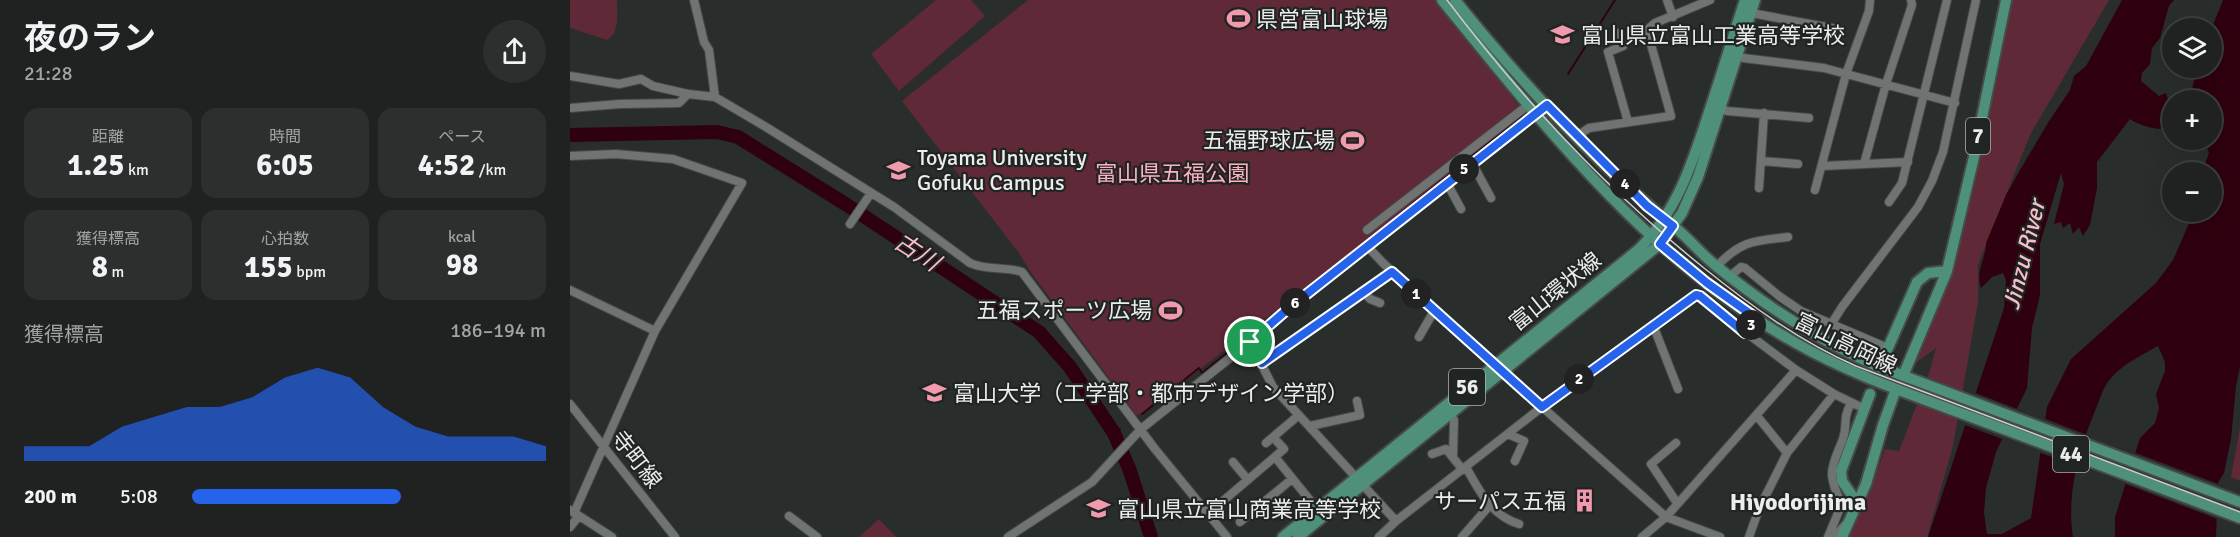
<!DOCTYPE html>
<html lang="ja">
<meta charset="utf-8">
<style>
body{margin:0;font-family:Signika,"Noto Sans JP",sans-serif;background:#2c2f2e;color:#f1f3f6;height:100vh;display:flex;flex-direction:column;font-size:22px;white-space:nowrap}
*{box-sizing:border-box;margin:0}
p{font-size:20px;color:#a1a4a5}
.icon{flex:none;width:33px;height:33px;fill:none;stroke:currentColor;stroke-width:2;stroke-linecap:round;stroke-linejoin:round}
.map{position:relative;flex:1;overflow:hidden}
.sheet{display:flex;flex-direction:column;background:#1f2221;width:570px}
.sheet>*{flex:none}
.fabs{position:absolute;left:1592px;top:18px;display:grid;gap:12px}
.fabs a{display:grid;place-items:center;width:60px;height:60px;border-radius:50%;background:#1f2221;box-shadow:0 6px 24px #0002,0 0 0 2px #3c3f3f;font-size:30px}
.pin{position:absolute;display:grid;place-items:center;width:51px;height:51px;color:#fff;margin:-26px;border:3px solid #fff;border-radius:50%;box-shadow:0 2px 6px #0007}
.km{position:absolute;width:30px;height:30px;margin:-15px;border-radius:50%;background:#222;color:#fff;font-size:16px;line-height:30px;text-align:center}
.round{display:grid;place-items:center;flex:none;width:63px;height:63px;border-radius:32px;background:#2c2f2e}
.summary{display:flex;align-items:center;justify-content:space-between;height:102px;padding:0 24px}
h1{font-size:33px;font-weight:700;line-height:45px}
.stats{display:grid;grid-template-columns:repeat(3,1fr);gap:9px;height:102px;padding:6px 24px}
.stats div{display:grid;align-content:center;border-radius:15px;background:#2c2f2e;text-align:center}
.stats b{font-size:30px;font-weight:700}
.stats small{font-size:16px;font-weight:400}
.stats p{font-size:16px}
.chart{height:168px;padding:12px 24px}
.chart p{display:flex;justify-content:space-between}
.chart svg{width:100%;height:108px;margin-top:6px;fill:#2563eb;opacity:.7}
ul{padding:0 24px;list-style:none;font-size:20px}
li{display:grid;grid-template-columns:96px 72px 1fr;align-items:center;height:45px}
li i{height:15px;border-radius:8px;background:#2563eb}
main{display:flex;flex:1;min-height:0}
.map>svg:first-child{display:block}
</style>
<main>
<section class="sheet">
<div class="summary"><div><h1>夜のラン</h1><p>21:28</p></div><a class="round"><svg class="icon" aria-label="share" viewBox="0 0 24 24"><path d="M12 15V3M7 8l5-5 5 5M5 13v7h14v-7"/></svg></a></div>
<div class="stats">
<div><p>距離</p><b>1.25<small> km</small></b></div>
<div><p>時間</p><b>6:05</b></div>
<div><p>ペース</p><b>4:52<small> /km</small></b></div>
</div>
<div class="stats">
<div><p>獲得標高</p><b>8<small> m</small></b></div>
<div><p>心拍数</p><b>155<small> bpm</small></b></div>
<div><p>kcal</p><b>98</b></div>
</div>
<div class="chart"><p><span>獲得標高</span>186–194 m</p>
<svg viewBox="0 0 160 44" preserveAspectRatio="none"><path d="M0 44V38L10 38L20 38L30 30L40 26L50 22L60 22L70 18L80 10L90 6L100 10L110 22L120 30L130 34L140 34L150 34L160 38V44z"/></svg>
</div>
<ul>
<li><b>200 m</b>5:08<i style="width:59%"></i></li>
</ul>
</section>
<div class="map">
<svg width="1670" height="537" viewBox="0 0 1670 537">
<rect width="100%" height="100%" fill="#292e2c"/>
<path fill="#602937" d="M 0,0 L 47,0 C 47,13 50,33 37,40 L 0,28 Z
M 366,0 L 401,0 L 415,16 L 329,91 L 301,54 Z
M 458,0 L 870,0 L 956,116 L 575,412 L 566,415 L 460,271 L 449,253 L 332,101 Z
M 1440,0 L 1539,0 L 1460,135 L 1408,265 L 1408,302 L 1383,446 L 1357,537 L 1276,537 L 1301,486 L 1315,449 L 1329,451 L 1359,373 L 1366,348 L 1344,364 L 1389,235 Z
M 1670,428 L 1670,481 L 1661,477 Z
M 309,519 L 326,537 L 289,537 Z"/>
<path fill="#2f000f" d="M 1552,0 L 1604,0 L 1599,6 L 1590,38 L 1582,48 L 1580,64 L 1572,73 L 1571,81 L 1589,96 L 1596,93 L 1598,100 L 1602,101 L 1602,127 C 1590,132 1570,126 1560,119 L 1527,162 L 1527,188 L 1520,225 L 1513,236 L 1509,227 L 1503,234 L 1500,223 L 1493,228 L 1491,222 L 1484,224 L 1494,184 L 1491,173 L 1470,244 L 1470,295 L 1462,328 L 1457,388 L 1426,452 L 1416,488 L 1414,513 L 1417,534 L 1432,534 L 1461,518 L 1477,407 L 1501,359 L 1586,283 L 1603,260 L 1624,212 L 1641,212 L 1641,172 L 1632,172 L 1639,153 L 1636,145 L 1637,140 L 1641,140 L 1641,100 L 1616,100 L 1620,98 L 1627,68 L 1641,68 L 1641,30 L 1653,0 L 1670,0 L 1670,367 L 1666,386 L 1661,439 L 1654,473 L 1648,483 L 1646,537 L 1545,537 L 1545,517 L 1570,438 L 1585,423 L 1589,408 L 1586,394 L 1595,371 L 1595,362 L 1588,346 C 1569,357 1548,366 1536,385 C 1532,391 1530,399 1527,406 C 1510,446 1496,494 1503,537 L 1358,537 L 1434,308 L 1436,280 L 1433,273 L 1422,277 L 1411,288 C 1405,272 1416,258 1416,243 L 1436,195 L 1450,170 L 1479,121 L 1500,90 L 1504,76 L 1516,66 Z"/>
<path fill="#292e2c" d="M 1403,392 L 1450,410 L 1435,440 L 1392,424 Z
M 1473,418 L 1520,436 L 1510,467 L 1468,452 Z
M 1563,452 L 1651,485 L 1650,520 L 1553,483 Z"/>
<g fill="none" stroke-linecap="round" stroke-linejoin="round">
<path stroke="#2f000f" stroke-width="2" d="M 998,74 L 1045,0
M 572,414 L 629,368 L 632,373 L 952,116
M 544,433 L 550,429"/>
<path stroke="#2f000f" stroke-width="14" d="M 0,135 L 147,132 L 168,137 L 277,205 L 454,322 L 469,332 L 500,367 L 544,433 L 560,471 L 581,537"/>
<defs>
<path id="minor" d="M 124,0 L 134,42 L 139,50 L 145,97
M 1097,0 L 1103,17
M 1176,12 L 1267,29
M 1049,33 L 1053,46 L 1038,52 L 1058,122
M 1162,55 L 1173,58 L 1254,68 L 1385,103
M 0,76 L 49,84 L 71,79 L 83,86 L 118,94 L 145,97 L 196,127 L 324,207 L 400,263 C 417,271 435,266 452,272 L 585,449 L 657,537
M 1145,106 L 1157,111 L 1239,118
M 0,108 L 50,104 L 109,103 L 118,94
M 1007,136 L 1019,128 L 1101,116 L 1077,30 L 1085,23 L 1140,0
M 0,156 L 46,154 L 103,159 L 172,183 L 85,331 L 4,513
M 1191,161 L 1228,164
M 902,163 L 921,198
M 1294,164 L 1316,84 L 1342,5 L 1341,0
M 1252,166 L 1338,162
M 877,183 L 891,209
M 1189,188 L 1194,113
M 1245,190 L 1276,74 L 1299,11 L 1300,0
M 1319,202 L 1332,183 L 1377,0
M 280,224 L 301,193
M 797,230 L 953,109
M 797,246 L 813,263 L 864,311 L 1096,517 L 1150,537
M 1147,266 C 1172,240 1184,241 1218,237
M 1159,277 L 1171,267 L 1175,268 L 1209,296 L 1231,311 L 1318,348
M 0,290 L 85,331
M 794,292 L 800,299 L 810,303
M 1262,323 L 1272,307 L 1348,207 L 1362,181 L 1373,152 L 1406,0
M 1083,325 L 1108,389
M 1175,332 L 1186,318
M 849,337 L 864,311
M 680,342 L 703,387 L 826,521
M 692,363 L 822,271
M 0,404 L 105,537
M 881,414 L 884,420 L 883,457
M 1187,416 L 1217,453 L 1264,394
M 740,426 L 790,415 L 787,401
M 938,434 L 954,441 L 945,461
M 696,443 L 729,415
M 1106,443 L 1081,464 L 1107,503
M 862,454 L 876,449 L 893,470
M 705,457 L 747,509
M 663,462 L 678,480
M 896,467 C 909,491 922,516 949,524
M 653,501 L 714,449 L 703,437
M 0,510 L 42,537
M 219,516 L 247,537
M 670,522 L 722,479
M 0,527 L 9,516
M 438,537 L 522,482 L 571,429 L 680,342 L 719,308 L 968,111
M 809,537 L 826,521 L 972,407 L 1126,295 L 1226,370 L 1264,394 L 1293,408
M 892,537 L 920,505
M 1072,537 L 1096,517 L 1226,370
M 1179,537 L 1189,509 L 1217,453
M 1258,537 L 1271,506 C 1269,495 1262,486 1262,474 C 1262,462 1269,450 1273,439 C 1278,424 1272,420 1281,403
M 1264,537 L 1275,525"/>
<path id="major" d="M 872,0 C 975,127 1079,260 1224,342 C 1281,375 1343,395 1404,418 C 1493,451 1581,484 1670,518
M 885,0 C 950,81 1022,159 1102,225 C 1118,237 1130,253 1145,265 C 1194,305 1245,338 1302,364 L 1670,502
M 1314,357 L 1347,282 L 1358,273 L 1377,271
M 1333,376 L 1377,271 L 1404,157 L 1436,0
M 1288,504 L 1272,481 L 1271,471 L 1300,394
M 713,537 L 1068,250 C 1108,211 1123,161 1140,109 C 1152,73 1163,36 1175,0
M 728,537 L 1090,244 L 1112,213 L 1128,177 L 1185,0
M 1272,537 L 1296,484 L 1313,425 L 1326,389"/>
</defs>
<use href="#minor" stroke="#464a48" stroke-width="10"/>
<use href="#major" stroke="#464a48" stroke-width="14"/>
<use href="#minor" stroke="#6f7472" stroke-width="8"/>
<use href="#major" stroke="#4e907a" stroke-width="10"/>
<path stroke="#c8cccb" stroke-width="1.5" d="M 877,0 C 952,99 1037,190 1134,268 C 1181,306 1231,342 1286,366 L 1670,512"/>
</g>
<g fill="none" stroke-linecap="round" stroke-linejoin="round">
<defs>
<path id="route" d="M 977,105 L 1077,206 L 1103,226 L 1090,244 L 1137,283 L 1186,318 L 1175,333 L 1130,296 L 1126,295 L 972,407 L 822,272 L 692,363 L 680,342 L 719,308 Z"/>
</defs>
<use href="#route" stroke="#fff" stroke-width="12"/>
<use href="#route" stroke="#2563eb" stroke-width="8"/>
</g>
<defs>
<symbol id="stadium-bare" viewBox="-9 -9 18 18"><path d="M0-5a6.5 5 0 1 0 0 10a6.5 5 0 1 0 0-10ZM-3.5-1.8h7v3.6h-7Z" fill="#f29aad" stroke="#202422" stroke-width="2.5" paint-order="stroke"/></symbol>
<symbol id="school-bare" viewBox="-9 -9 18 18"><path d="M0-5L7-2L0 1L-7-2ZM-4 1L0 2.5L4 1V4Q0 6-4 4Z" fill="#f29aad" stroke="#202422" stroke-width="2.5" paint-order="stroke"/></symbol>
<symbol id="university-bare" viewBox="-9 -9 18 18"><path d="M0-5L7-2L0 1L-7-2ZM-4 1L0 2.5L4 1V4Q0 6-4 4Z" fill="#f29aad" stroke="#202422" stroke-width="2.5" paint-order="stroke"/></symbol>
<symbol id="building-bare" viewBox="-9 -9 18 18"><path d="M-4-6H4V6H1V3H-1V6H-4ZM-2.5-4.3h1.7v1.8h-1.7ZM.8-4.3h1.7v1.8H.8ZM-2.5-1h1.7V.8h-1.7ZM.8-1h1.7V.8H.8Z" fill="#f29aad" stroke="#202422" stroke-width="2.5" paint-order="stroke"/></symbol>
</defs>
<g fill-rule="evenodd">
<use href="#stadium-bare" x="652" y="2" width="33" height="33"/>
<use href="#school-bare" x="976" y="18" width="33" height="33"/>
<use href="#stadium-bare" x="766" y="124" width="33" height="33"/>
<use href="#university-bare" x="312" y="154" width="33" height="33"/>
<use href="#stadium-bare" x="584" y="294" width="33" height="33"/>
<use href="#university-bare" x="348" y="376" width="33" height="33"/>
<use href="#building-bare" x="998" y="484" width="33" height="33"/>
<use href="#school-bare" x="512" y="492" width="33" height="33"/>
</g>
<g text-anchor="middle" stroke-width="4.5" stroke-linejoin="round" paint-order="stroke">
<g fill="#202422" stroke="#adb1af" stroke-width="1.5">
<rect x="1396" y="118" width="24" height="36" rx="4.5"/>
<rect x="879" y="369" width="36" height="36" rx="4.5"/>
<rect x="1483" y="436" width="36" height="36" rx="4.5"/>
</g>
<g font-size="21" font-weight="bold" fill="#eaedec">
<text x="1408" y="143">7</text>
<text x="897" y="394">56</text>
<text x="1501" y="461">44</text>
</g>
<g font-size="22" fill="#eaedec" stroke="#202422" text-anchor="start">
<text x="686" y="27">県営富山球場</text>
<text x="1011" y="43">富山県立富山工業高等学校</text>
<text x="765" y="148" text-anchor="end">五福野球広場</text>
<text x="347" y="165">Toyama University<tspan x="347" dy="25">Gofuku Campus</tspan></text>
<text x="582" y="318" text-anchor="end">五福スポーツ広場</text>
<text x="383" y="401">富山大学（工学部・都市デザイン学部）</text>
<text x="996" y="509" text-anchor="end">サーパス五福</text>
<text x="547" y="517">富山県立富山商業高等学校</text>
</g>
<g font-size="22" fill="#fcb1c0" stroke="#202422">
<text x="602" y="181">富山県五福公園</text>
</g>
<g font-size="22" fill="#eaedec" stroke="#202422">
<text transform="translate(985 291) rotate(-39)" y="8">富山環状線</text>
<text transform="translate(1276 343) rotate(26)" y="8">富山高岡線</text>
<text transform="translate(67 459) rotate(52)" y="8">寺町線</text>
</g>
<g font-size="24" font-style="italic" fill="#f7bdc8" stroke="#202422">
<text transform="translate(347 252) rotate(33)" y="8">古川</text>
<text transform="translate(1454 255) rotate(-76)" y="8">Jinzu River</text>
</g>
<g font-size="24" font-weight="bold" fill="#eaedec" stroke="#202422">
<text x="1228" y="510">Hiyodorijima</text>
</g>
</g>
</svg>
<div class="fabs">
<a><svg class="icon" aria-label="layers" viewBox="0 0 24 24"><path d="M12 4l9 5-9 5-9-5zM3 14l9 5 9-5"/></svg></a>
<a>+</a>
<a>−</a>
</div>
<div class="pin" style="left:680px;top:342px;background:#1e9e55"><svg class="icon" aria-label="arrive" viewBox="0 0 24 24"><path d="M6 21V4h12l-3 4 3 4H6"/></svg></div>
<b class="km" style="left:846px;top:294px">1</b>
<b class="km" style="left:1009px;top:379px">2</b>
<b class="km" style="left:1181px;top:325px">3</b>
<b class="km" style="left:1055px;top:184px">4</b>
<b class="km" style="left:894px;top:169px">5</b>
<b class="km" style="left:725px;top:303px">6</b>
</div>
</main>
